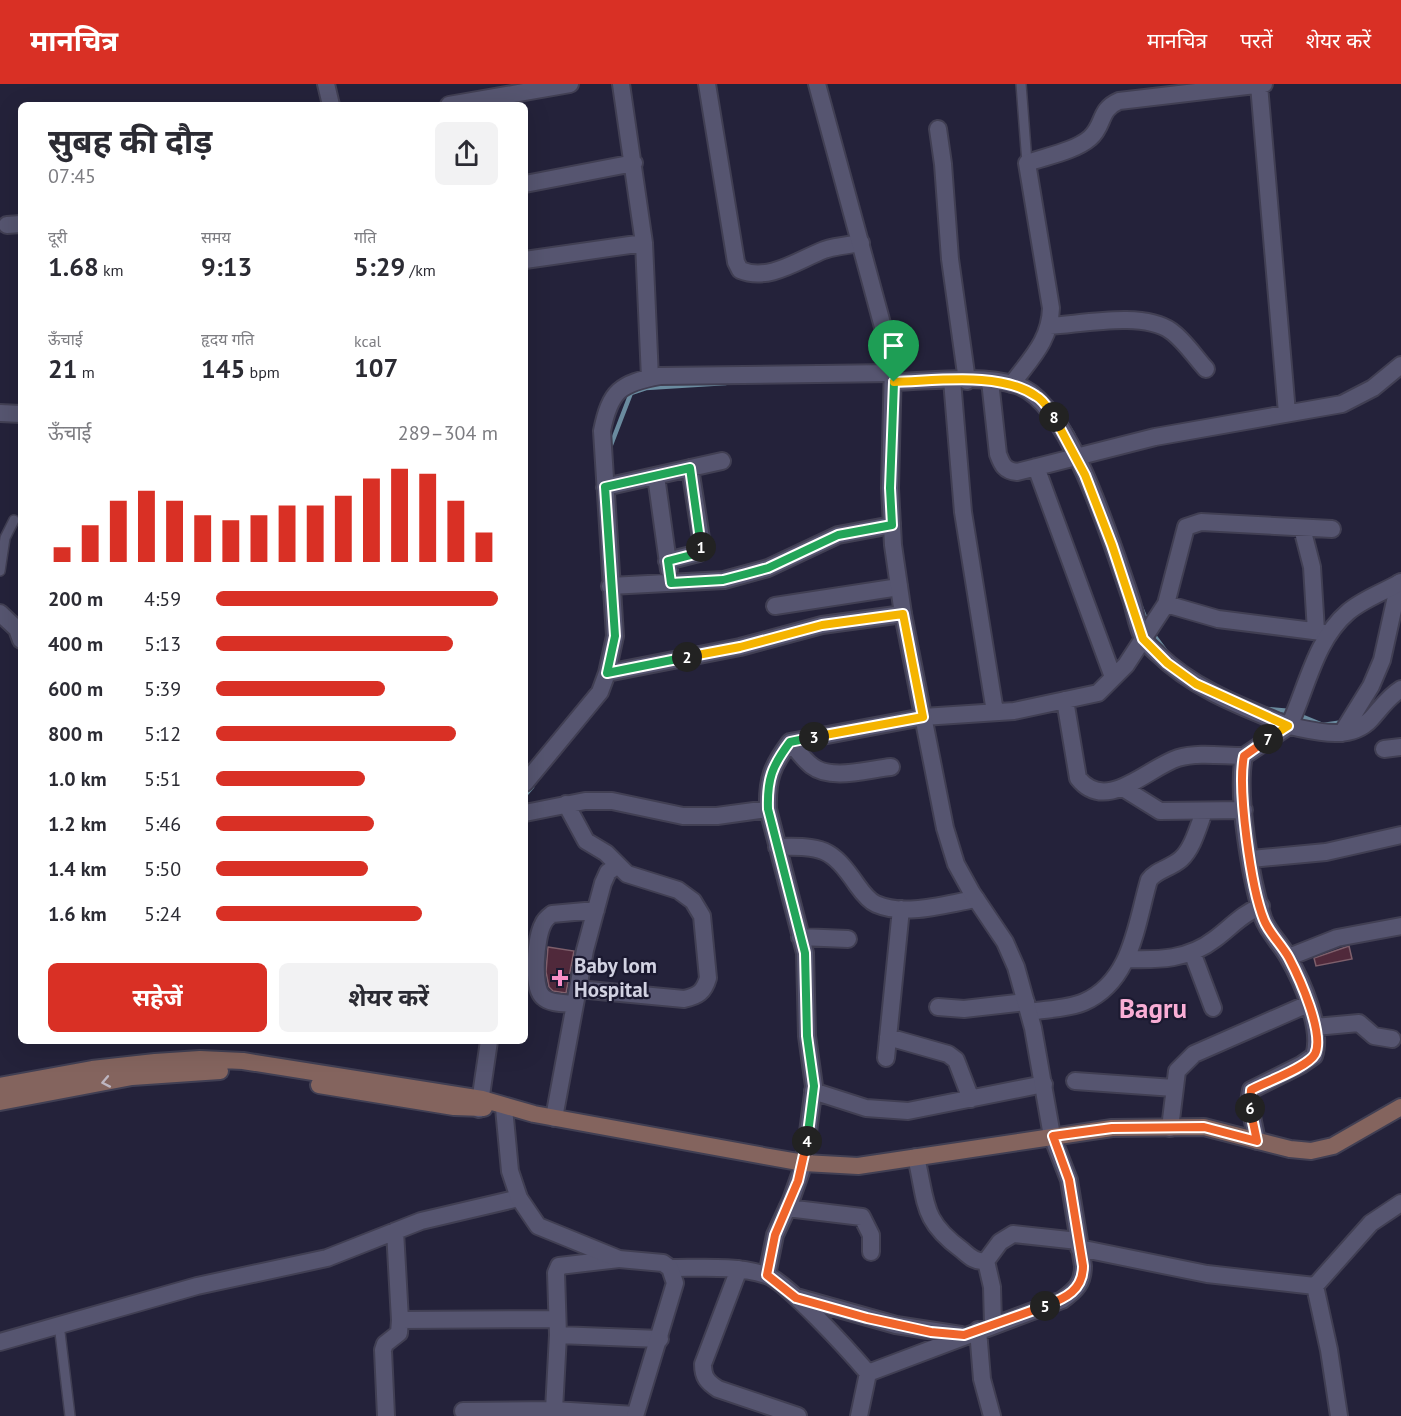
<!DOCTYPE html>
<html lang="hi">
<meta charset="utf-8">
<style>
body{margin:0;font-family:"PT Sans","Noto Sans Devanagari",sans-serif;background:#f2f2f3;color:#2b2b33;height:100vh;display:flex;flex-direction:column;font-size:22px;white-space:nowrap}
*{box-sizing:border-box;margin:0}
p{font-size:20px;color:#7c7c81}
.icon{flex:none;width:33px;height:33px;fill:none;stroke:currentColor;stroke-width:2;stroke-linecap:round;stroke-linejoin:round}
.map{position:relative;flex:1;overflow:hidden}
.sheet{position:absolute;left:18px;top:18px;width:510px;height:942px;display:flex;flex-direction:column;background:#fff;border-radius:9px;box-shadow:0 6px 24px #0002}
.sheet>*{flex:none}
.pin{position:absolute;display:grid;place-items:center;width:51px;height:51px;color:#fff;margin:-62px -26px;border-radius:50% 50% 50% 0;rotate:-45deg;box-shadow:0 0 6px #0007}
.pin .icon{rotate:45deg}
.km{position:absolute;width:30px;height:30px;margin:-15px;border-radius:50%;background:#222;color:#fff;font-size:16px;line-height:30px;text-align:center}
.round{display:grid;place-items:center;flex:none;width:63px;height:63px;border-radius:9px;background:#f2f2f3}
.head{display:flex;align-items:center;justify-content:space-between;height:102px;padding:0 30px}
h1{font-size:33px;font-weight:700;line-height:45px}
.figures{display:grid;grid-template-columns:repeat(3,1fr);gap:9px;height:102px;padding:6px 30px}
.figures div{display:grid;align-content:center}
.figures b{font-size:26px;font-weight:700}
.figures small{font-size:16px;font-weight:400}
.figures p{font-size:16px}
.chart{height:168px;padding:12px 30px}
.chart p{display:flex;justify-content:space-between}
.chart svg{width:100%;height:108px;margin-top:6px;stroke:#d93025;stroke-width:6}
.action{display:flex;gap:12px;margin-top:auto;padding:12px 30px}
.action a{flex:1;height:69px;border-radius:9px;background:#d93025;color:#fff;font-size:24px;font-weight:700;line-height:69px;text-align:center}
.action a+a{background:#f2f2f3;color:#2b2b33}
ul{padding:0 30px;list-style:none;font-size:20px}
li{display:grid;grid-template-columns:96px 72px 1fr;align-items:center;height:45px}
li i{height:15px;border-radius:8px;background:#d93025}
header{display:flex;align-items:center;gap:36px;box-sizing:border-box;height:84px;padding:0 30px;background:#d93025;color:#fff}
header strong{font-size:28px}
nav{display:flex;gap:33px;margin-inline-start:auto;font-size:21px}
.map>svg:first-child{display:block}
</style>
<header>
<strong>मानचित्र</strong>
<nav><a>मानचित्र</a><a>परतें</a><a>शेयर करें</a></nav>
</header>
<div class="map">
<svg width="1401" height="1332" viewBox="0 0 1401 1332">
<rect width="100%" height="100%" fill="#24223a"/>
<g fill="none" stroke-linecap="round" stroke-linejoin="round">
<path stroke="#6a8b9f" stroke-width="4.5" d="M 1063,334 L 1073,350
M 609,366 L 631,309 L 646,304 L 726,299
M 1141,523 L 1147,538
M 1153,550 L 1165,566
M 1266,625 L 1290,627
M 1366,628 L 1371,615
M 1301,632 L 1323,641 L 1344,638
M 525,711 L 532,703"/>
</g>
<path fill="#50293b" stroke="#7e5f6b" stroke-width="1.5" d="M 1349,862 L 1352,875 L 1316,882 L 1314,874 Z
M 548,863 L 574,867 L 566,909 L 553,907 L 549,903 L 546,888 Z"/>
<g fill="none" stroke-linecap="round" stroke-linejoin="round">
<defs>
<path id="service" d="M 1021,0 L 1027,79
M 0,487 L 5,454 L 14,436
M 59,1240 L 70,1332"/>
<path id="minor" d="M 326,0 L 331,21
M 621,0 L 644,159 L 650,294
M 707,0 L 736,178 L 740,186 C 769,198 798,176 824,166 C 836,162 849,161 861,159
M 1259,1 L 1287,329
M 449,21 L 570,0
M 938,45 L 943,80 L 950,175 L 967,297
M 525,100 L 634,79
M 7,141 L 21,140
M 525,176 L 644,159
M 1050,242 C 1083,240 1143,227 1171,247 C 1184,256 1195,273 1206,285
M 952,296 L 963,428 L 995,628
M 990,297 L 998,370 C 1002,381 1005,387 1017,388 L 1155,353 L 1342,320 L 1373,304 L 1401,281
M 1012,300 C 1031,274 1050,257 1051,224 L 1027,79 C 1047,72 1075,67 1090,54 C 1105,41 1098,26 1119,17 L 1264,0
M 0,329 L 21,330
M 1036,383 L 1113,593
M 656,392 L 669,486
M 605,403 L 722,377
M 1302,444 L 1312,483 L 1316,547
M 667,477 L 699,469 L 702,461 L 690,384
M 610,502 L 724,496 L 768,484 L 838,451 L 892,441
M 1166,520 L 1218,535 L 1329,549
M 775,522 L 899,503
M 0,529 L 17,545 L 21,556
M 607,589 L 740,563 L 822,541 L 903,530
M 1065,616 L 1078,694 C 1106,730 1147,684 1178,674 C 1198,668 1223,672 1244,672
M 1342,649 L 1371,602 L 1382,576 L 1399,499
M 790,658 C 797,666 804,676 812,682 C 831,697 869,685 891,683
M 1384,665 L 1401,663
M 525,699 L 600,608 L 607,589 L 615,552 L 602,347 C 610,307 620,299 660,292 L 893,289
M 1123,704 L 1160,727 L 1244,726
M 566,720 L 586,757 L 606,769 L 627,790 L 678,806 L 693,817 L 702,832 L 708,894 C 704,908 698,912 684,915 L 578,905
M 525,729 L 585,717 L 612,717 L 683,732 L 717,732 L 768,725
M 777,763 C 822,762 831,763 857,801 C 862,808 869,817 876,820 C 906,833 945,820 976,815
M 1251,775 L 1326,768 L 1401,751
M 800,853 L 848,855
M 1192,868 L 1213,924
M 1289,873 L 1337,854 L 1401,842
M 1126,875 C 1159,876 1188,876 1215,855 C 1231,843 1242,830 1261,822
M 575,920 C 565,919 550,920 543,913 C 531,903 536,853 543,840 C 545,835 548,833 552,830 L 596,826
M 938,923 L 964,925 L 1026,918
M 1029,928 C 1046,925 1068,925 1084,918 C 1132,897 1136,840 1149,796 C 1156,786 1171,784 1181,775 C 1193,764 1198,743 1204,728
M 1315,943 L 1359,939 L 1374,952 L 1392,955
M 888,953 L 948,970 L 956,976 L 971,1015
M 886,974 L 901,825
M 1075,997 L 1174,1004
M 813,1007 L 866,1024 L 908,1027 L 1044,1000
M 479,1025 L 489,957
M 554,1034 L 585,866 L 603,799 L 608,788 L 618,781
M 1170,1044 L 1177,987 L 1194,970 L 1308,920
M 1257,1057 L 1249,1018 L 1251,1006 L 1301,981 L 1314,972 C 1323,945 1302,897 1288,873 C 1281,860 1268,848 1263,834 C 1251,796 1236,711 1244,672 L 1289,642 C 1315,647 1350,658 1371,635 C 1381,624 1388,613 1401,605
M 916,1073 C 927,1119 921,1136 962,1166 C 969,1172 976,1179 986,1177 L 1000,1158 L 1013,1150 L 1078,1157
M 787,1124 L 862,1133 L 871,1151 L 871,1168
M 1079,1164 L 1207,1190 L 1315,1202 L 1329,1266 L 1339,1332
M 986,1177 L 992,1203 L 993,1241
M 670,1184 C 701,1184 736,1181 766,1191 C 786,1197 851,1269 868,1289
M 739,1185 L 703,1280 C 703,1293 707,1298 718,1305 L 798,1332
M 767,1191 L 775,1151 L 791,1116 L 804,1079 L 814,1002 L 807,952 L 805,869 L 768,725 C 767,695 772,682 790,658 L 923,633 L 1014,627 L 1098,609 L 1126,581 L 1166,520 L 1186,443 L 1201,438 L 1332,445
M 1315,1202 L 1371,1139 L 1401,1119
M 796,1213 L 896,1241 L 961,1251
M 400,1236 L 557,1235
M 978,1246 L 982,1295 L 992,1332
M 558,1251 L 660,1255
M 0,1258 L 197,1202 L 327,1174 L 421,1137 L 519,1114
M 554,1326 L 558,1251 L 556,1189 L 559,1182 L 619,1175
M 463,1327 L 554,1326 L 635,1331
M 386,1332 L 383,1266 L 385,1260 L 399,1249 L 400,1236 L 395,1147
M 859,1332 L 868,1289 L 1062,1216 C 1076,1206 1083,1199 1083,1182 L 1069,1096 L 1052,1052"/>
<path id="tertiary" d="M 817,0 L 893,280 L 890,404 L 893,461 L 903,530 L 945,744 L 956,780 L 972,809 L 1005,858 L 1016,883 L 1033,944 L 1052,1052
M 894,298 C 931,297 981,290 1016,301 C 1070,317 1113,464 1131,515 C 1135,527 1137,543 1143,554 C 1146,560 1154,566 1158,570 C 1195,606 1243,623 1289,642 C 1307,604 1315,556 1348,528 C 1363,515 1384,508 1401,498
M 504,1024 L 510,1087 L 519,1114 L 538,1142 L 619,1175 L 663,1179 L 670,1184 L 675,1199 L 635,1332"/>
<path id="secondary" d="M 319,1001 L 454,1023 L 484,1024
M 0,1002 L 92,985 L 155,978 L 200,975 L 243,977 L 482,1015 L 534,1030 L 764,1072 L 804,1079 L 858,1082 L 1112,1044 L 1204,1043 L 1290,1065 L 1311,1067 L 1333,1062 L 1401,1023
M 0,1018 L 132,993 L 220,987"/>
</defs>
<use href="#service" stroke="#413f53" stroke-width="12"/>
<use href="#minor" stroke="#413f53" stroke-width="20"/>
<use href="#tertiary" stroke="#413f53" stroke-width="20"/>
<use href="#secondary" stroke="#413f53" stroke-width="20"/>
<use href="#service" stroke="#565570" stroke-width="9"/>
<use href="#minor" stroke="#565570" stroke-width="16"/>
<use href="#tertiary" stroke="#565570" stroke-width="16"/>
<use href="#secondary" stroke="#84645e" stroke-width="16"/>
</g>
<defs><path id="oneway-chevron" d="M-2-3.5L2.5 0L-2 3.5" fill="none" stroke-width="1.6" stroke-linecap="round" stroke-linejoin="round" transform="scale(1.5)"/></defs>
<use stroke="#beb6c1" href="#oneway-chevron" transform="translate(106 998) rotate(169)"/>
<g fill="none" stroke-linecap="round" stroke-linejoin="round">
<defs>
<path id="split-1" d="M 701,463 L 699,469 L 668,477 L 671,499 L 723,496 L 746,490 L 768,484 L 838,451 L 892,441 L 890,404 L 894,298"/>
<path id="split-2" d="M 687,573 L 607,589 L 615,552 L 605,403 L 690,384 L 701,463"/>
<path id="split-3" d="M 687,573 L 740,563 L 822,541 L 903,530 L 923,633 L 814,653"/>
<path id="split-4" d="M 807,1057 L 814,1002 L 807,952 L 805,869 L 768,725 C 767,695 772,682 790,658 L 814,653"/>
<path id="split-5" d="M 807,1057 L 798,1097 L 775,1151 L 767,1191 L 796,1214 L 867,1234 L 931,1248 L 964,1251 L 1045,1222"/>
<path id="split-6" d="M 1045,1222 C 1066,1214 1083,1206 1083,1182 L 1069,1096 L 1053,1052 L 1112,1044 L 1204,1043 L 1257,1057 L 1250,1024"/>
<path id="split-7" d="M 1250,1024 L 1251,1006 C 1266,998 1308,983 1315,970 C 1325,950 1299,893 1289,874 C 1282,861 1269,849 1264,836 C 1251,804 1237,704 1244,672 L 1268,655"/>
<path id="split-8" d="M 1054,333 L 1085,391 L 1112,461 L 1143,555 L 1167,579 L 1196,600 L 1288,642 L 1268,655"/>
<path id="split-9" d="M 894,298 C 936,297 1000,287 1036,312 C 1044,316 1049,326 1054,333"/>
</defs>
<use href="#split-1" stroke="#fff" stroke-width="12"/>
<use href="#split-2" stroke="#fff" stroke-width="12"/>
<use href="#split-3" stroke="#fff" stroke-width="12"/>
<use href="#split-4" stroke="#fff" stroke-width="12"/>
<use href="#split-5" stroke="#fff" stroke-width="12"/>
<use href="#split-6" stroke="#fff" stroke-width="12"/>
<use href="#split-7" stroke="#fff" stroke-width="12"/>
<use href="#split-8" stroke="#fff" stroke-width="12"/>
<use href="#split-9" stroke="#fff" stroke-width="12"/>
<use href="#split-1" stroke="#22a559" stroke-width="8"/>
<use href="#split-2" stroke="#22a559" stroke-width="8"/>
<use href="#split-3" stroke="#f5b400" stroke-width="8"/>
<use href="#split-4" stroke="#22a559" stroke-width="8"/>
<use href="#split-5" stroke="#f0652b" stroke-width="8"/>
<use href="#split-6" stroke="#f0652b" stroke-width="8"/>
<use href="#split-7" stroke="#f0652b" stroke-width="8"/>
<use href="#split-8" stroke="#f5b400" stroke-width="8"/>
<use href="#split-9" stroke="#f5b400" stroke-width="8"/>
</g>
<path fill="#f98fc8" stroke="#1b1930" stroke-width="2" d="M557 885h6v6h6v6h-6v6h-6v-6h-6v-6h6z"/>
<g text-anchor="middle" stroke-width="4.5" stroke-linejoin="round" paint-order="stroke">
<g font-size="21" font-weight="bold" fill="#d2d2e2" stroke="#1b1930" text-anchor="start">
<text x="574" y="889">Baby lom<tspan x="574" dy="24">Hospital</tspan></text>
</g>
<g font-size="27" font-weight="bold" fill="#f9aed5" stroke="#1b1930">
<text x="1153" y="934">Bagru</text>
</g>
</g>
</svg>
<div class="pin" style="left:894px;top:298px;background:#1e9e55"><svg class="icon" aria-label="arrive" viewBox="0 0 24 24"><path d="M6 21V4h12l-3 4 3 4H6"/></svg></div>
<b class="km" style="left:701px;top:463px">1</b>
<b class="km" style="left:687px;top:573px">2</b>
<b class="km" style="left:814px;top:653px">3</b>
<b class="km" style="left:807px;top:1057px">4</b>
<b class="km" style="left:1045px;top:1222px">5</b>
<b class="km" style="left:1250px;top:1024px">6</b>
<b class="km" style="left:1268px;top:655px">7</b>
<b class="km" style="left:1054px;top:333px">8</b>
<section class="sheet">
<div class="head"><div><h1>सुबह की दौड़</h1><p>07:45</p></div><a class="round"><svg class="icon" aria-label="share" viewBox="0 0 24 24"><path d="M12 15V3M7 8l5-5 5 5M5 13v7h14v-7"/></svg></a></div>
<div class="figures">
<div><p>दूरी</p><b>1.68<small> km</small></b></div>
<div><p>समय</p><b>9:13</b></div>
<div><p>गति</p><b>5:29<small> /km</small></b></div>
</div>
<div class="figures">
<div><p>ऊँचाई</p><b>21<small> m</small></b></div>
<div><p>हृदय गति</p><b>145<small> bpm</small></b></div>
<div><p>kcal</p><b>107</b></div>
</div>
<div class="chart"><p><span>ऊँचाई</span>289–304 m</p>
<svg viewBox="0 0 160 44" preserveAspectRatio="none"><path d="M5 44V38M15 44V29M25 44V19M35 44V15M45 44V19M55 44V25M65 44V27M75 44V25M85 44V21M95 44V21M105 44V17M115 44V10M125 44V6M135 44V8M145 44V19M155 44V32"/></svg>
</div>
<ul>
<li><b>200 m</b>4:59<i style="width:100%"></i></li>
<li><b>400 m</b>5:13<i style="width:84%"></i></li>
<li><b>600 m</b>5:39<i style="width:60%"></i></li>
<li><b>800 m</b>5:12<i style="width:85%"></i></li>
<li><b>1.0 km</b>5:51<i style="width:53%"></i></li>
<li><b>1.2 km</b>5:46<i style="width:56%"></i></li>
<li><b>1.4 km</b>5:50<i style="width:54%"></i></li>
<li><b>1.6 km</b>5:24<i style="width:73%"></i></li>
</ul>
<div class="action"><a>सहेजें</a><a>शेयर करें</a></div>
</section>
</div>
